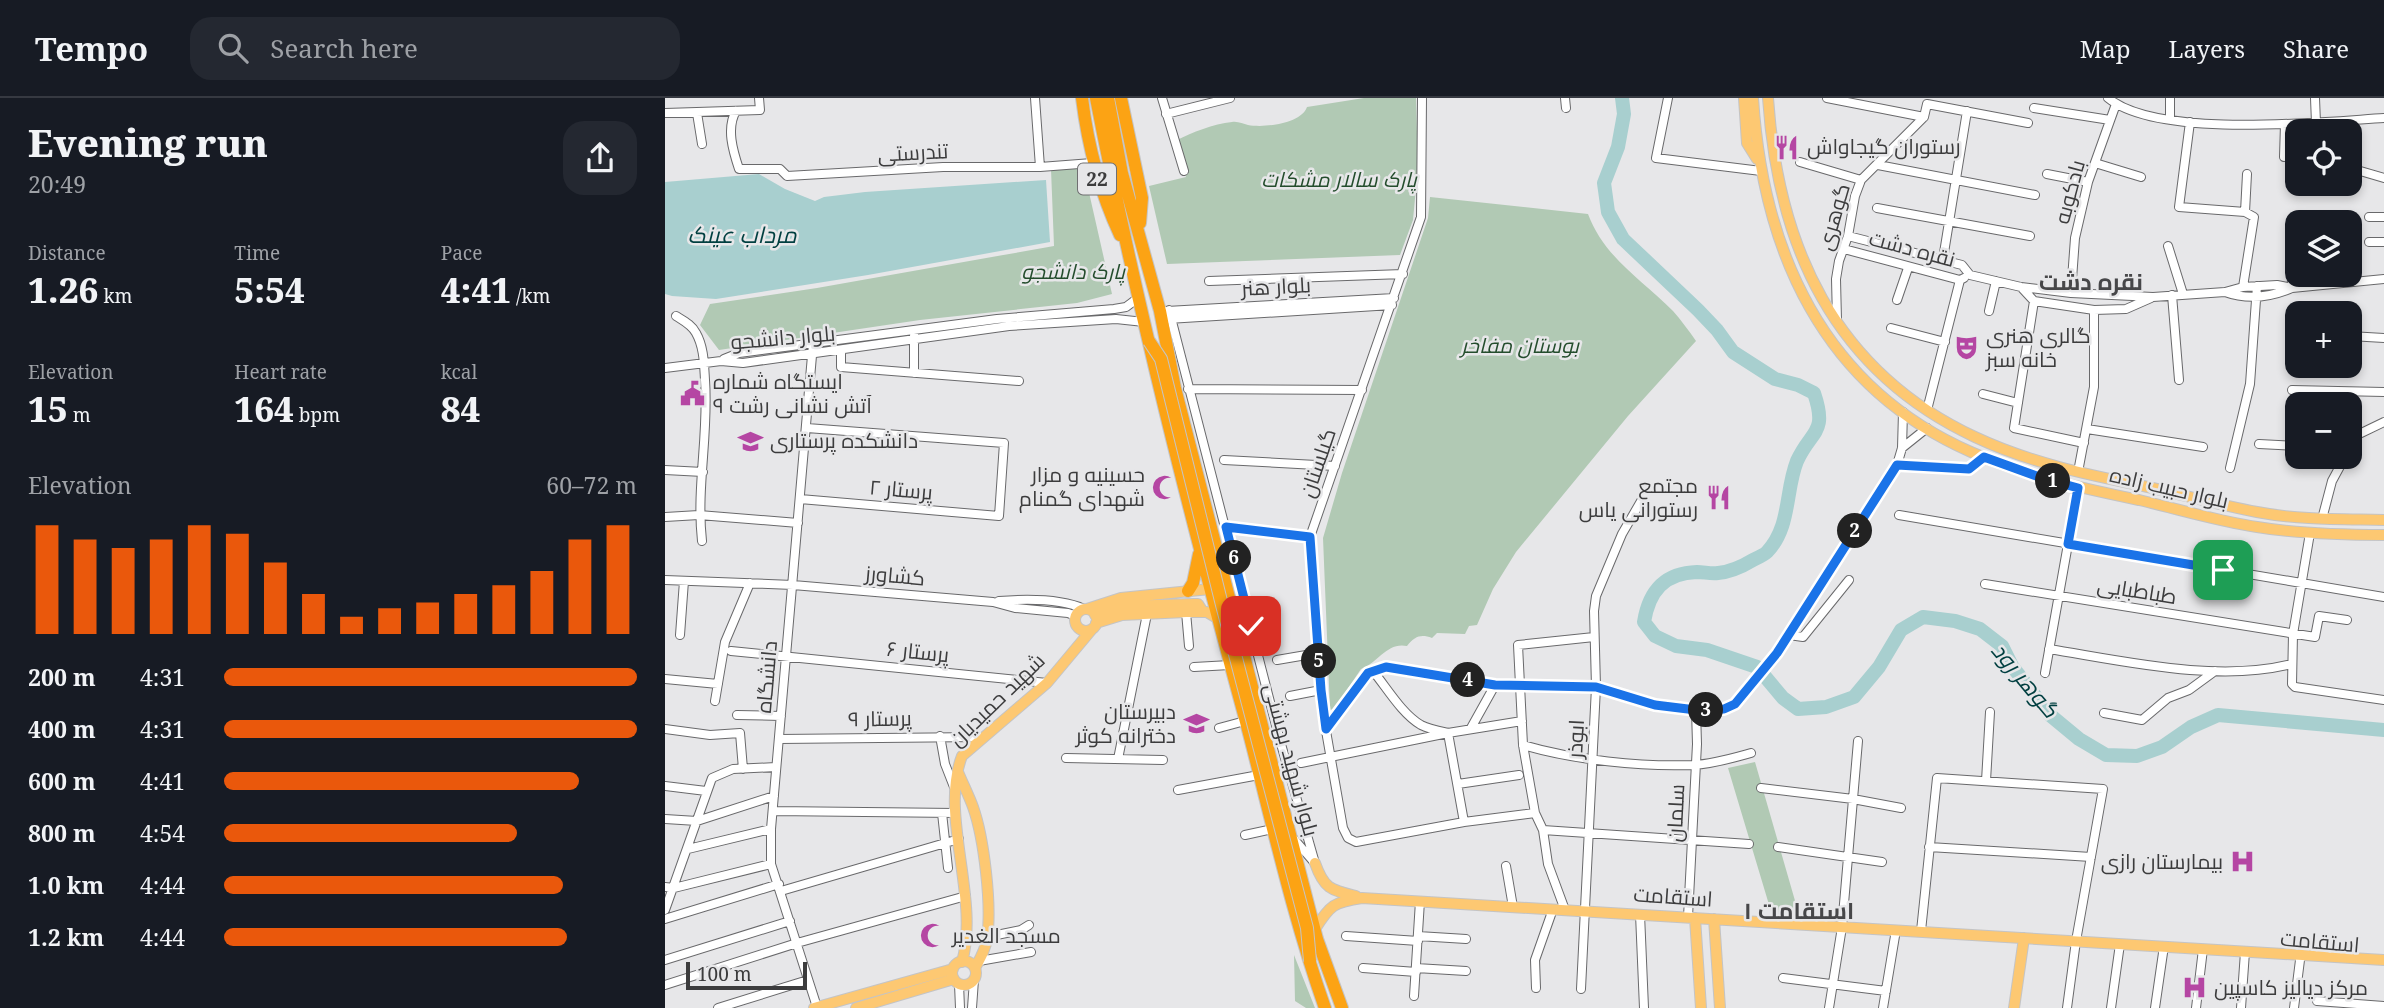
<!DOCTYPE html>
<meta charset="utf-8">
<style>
body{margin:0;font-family:"Noto Serif",Cairo,serif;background:#242831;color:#f1f3f6;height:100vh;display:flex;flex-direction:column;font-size:26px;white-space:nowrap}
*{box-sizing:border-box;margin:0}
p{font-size:23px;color:#9ea1a6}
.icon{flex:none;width:38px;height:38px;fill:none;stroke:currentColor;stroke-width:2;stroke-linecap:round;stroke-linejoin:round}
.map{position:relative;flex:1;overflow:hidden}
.panel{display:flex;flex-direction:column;background:#171b24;width:665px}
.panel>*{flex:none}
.controls{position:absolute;left:1620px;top:21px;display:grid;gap:14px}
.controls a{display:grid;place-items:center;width:77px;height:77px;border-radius:14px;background:#171b24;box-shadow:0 4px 10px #0003;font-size:35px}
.scale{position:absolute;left:21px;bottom:18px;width:121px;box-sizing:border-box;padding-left:7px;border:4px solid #3c3c3d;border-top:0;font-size:19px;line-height:24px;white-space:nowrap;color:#3c3c3d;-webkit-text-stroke:5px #e7e7e9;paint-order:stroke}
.pin{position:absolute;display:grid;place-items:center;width:60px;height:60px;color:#fff;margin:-30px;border-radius:14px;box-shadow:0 4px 10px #0006}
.km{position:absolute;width:35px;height:35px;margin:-18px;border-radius:50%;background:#222;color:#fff;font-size:19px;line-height:35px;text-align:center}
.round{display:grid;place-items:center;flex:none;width:74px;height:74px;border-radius:21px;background:#242831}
.head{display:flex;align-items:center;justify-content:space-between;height:119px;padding:0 28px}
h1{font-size:38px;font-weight:800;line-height:52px}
.metrics{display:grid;grid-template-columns:repeat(3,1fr);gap:10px;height:119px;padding:7px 28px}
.metrics div{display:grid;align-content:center}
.metrics b{font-size:35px;font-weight:800}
.metrics small{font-size:19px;font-weight:400}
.metrics p{font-size:19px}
.chart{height:196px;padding:14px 28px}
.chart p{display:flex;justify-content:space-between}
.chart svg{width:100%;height:126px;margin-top:7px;stroke:#ea580c;stroke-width:6}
ul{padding:0 28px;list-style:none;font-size:23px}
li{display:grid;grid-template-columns:112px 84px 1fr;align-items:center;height:52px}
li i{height:18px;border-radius:9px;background:#ea580c}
header{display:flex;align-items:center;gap:42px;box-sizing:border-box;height:98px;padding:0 35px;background:#171b24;border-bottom:2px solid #363941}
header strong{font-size:33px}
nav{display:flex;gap:38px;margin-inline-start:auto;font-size:24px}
.search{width:490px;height:63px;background:#242831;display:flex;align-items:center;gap:18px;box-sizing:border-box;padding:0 24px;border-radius:21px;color:#9ea1a6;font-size:26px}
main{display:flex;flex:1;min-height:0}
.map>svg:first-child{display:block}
</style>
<header>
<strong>Tempo</strong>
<div class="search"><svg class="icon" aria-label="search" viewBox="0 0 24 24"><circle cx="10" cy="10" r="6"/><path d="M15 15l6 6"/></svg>Search here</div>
<nav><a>Map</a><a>Layers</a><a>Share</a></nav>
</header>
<main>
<section class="panel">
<div class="head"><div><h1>Evening run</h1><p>20:49</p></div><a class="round"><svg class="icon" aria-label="share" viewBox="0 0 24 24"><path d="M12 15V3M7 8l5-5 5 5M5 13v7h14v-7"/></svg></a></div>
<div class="metrics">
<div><p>Distance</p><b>1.26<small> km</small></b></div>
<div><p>Time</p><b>5:54</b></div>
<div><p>Pace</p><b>4:41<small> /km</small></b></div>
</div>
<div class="metrics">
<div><p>Elevation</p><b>15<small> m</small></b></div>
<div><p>Heart rate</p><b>164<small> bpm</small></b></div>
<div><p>kcal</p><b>84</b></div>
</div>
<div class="chart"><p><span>Elevation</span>60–72 m</p>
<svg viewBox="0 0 160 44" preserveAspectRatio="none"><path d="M5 44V6M15 44V11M25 44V14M35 44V11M45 44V6M55 44V9M65 44V19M75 44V30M85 44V38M95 44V35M105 44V33M115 44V30M125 44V27M135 44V22M145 44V11M155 44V6"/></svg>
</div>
<ul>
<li><b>200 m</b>4:31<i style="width:100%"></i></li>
<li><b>400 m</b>4:31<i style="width:100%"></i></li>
<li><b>600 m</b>4:41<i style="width:86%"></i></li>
<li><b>800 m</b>4:54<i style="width:71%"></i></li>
<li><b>1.0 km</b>4:44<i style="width:82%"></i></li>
<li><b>1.2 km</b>4:44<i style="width:83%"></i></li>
</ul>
</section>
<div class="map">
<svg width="1719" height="910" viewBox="0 0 1719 910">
<rect width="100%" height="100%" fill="#e7e7e9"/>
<path fill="#b1c9b4" d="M 699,0 L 751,0 L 753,68 L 748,122 L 735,157 L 502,166 L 484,88 L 521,79 L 510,43 C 528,34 548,26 567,24 C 573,23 578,26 583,27 C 599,30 636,26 642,9 Z
M 418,68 L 447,196 L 412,205 L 255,222 L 54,252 L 35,227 L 45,206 L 152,190 L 389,148 L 386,71 Z
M 765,99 L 923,116 C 939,159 976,181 1008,213 C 1016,222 1024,233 1031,243 L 963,318 L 851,454 L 828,491 L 812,527 L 804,528 L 800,536 L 772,535 L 767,540 C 756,536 750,538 742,548 C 722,544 714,564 696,571 L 669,611 L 665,612 L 658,440 L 677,375 L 763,120 Z
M 1090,664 L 1135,820 L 1108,820 L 1063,670 Z
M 629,857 L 650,910 L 641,910 L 630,903 Z"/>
<path fill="#a8cfcf" d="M 94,76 L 120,91 L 150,103 L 159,99 L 200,94 L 381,82 L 385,144 L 203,177 L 51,201 L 7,198 L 0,196 L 0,84 Z"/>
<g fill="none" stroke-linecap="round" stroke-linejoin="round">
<path stroke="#a8cfcf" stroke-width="14" d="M 957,0 L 959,16 L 953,49 L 939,85 L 943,114 L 958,141 L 1033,212 L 1052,232 L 1068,254 L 1110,281 L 1133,287 L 1149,295 C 1163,336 1146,332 1132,363 C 1120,393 1126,429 1102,454 C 1099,457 1092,460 1088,462 C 1078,468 1065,474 1053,475 C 1046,476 1039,474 1032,474 C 999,475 984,493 979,524 L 990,538 L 1011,548 L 1042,552 L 1092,569 L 1118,600 L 1133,611 L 1161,609 L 1189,599 L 1214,569 L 1236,532 L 1258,519 L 1290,523 L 1315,531 L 1337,548 L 1347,568 L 1385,617 L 1414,641 L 1441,657 L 1472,658 L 1497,649 L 1526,629 L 1553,617 L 1719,632"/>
<defs>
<path id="minor" d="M 370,0 L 375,69
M 497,0 L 519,73
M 757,0 L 756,119 L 645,439 L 657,610 L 678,730 L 683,740 L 691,744 L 799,724 L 870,715
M 900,0 L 901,10
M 1003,0 L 991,60 L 1096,73
M 1162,0 L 1259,19
M 1443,0 C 1493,41 1655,24 1719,20
M 1650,0 L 1651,25
M 1262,6 L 1363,25
M 1369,10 L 1445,22
M 71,13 C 61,30 68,53 74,71 L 115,71 L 122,78 L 278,69 L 375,69 L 427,65
M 0,15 L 95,12 L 94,0
M 32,15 L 37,46
M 501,16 L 565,0
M 1505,20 L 1505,0
M 1525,24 L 1514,109 L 1580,114 L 1589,119 L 1578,189
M 1619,59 L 1620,26
M 1135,64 L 1196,82
M 1430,65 L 1476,79
M 1213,67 L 1370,97
M 1685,70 L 1719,80
M 1382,76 L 1423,84
M 1212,110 L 1365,138
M 1580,114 L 1582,76
M 1704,119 L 1719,119
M 1183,138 L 1297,167 L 1305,177 L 1356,189 L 1406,195 L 1488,199 L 1560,194 L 1578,189 L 1612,187 L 1627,190 L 1719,181
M 1704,144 L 1719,144
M 1503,148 L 1518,196
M 1179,151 L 1295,182 L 1299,180
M 1278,161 L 1302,13
M 544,183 L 738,176
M 1356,189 L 1369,203 L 1429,212 L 1461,211 L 1486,200
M 1627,190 L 1626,142 L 1633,142
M 1560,194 C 1582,202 1606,199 1627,190
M 1406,195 L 1410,140 L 1423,84 L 1451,6
M 1507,197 L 1514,282
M 1232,202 L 1243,170
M 1369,203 L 1349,330 L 1419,345
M 504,212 L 614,639 L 650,765
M 502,213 L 729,200
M 1324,213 L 1331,183
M 11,218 C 19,223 27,227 31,235 C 39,249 39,266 40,282 C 44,336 31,389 37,443
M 503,221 L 727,207
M 1172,222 L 1171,181 L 1174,163 L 1183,138 L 1190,98 L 1196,82 L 1259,19 L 1262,6
M 1226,230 L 1280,244
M 1685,238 L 1719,240
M 148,246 L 106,731 L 106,766 L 152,909
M 176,252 L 176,269 L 354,283
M 59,261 L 74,255 L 332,221 L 449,211 L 461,209 L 473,200
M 0,270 L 56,263 L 78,265 L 344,228 L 451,221 L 479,224
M 249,275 L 249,238
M 523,291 L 697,292
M 1627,292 L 1719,294
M 1318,296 L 1353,305
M 1262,312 L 1295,182
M 1422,331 L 1538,349
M 1594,346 L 1633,348
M 1685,348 L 1690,338 L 1719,324
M 1237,350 L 1262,330
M 559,362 L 670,368
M 1232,367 L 1304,371 L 1319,359
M 1565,370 L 1585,286 L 1592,188
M 0,372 L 38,374
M 1413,374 L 1429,289 L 1429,212
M 135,401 L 334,418 L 339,345 L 142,330
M 1234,417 L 1719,499
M 0,419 L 34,417 L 133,425
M 1657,421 L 1667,383 L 1680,359
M 561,429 L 645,439
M 1645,435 L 1628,536 L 1627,586 L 1630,589 L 1719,602
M 0,482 L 128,487 L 328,504 L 350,510 L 403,515 L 411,518
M 1320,486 L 1650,539 L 1654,518 L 1682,522
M 334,503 C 360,501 395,500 419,511
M 521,514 L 524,548
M 15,537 L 19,483
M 1124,537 L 1138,539 L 1184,482
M 1384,551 C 1459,563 1553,585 1627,566
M 66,553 L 382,585
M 612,562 L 653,555
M 529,569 L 565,567
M 708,573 C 722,590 737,616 756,627 C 764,631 774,633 783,635 L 857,623
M 1380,575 L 1413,390
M 0,581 L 53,586
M 625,598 L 656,592
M 50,603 L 60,544 L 85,485
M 1439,615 L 1477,622 L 1503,600 L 1524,592 L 1550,573
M 72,617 L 116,618
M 554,630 L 580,623
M 806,630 L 830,587
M 0,631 L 45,637 L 75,635 L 78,671
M 661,631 L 703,575 L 721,569 L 830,587 L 931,589 L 990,607 L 1031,612 L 1059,611 L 1070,606 L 1112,555 L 1232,367 L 1237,350 L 1238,314
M 275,638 L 280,666 L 289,689
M 114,641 L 316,639
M 858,647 C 909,662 976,669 1028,667 C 1048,666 1068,660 1086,655
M 401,660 L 498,662
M 453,661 L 482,516
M 636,665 L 783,635 L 799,724
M 1321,683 L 1325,614
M 793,686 L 854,677
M 0,688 L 41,693
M 1096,690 L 1188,701 L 1236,710
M 513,692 L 594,677
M 108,713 L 291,715
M 277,715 L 283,770
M 0,721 L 32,723 L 109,698
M 878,732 L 1084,746
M 580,737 L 608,731
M 629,741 L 648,763
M 1113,749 L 1217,764
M 1264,749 L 1426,759
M 23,751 L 106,731
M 841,768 L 848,809
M 0,789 L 9,790 L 106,766
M 116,793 L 294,741
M 0,812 L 47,680 L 68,671 L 111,669
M 900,812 L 883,766 L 878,732 L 870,715 L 858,647 L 853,547 L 929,539
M 975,816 L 979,910
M 1023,819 L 1032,646 L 1031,612
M 0,821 L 114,786
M 1256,833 L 1272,680 L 1438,691 L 1411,843 L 1402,910
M 681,838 L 753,843
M 753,838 L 801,841
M 322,839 L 356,832 L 364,827
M 0,862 L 125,823
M 314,863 L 366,854
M 698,870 L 751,874
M 751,870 L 801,873
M 1118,880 L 1221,893
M 294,886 L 295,910
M 0,887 L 132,845 L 301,798
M 871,890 L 870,862 L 888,811
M 916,891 L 931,589 L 929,513 L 931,498 L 957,436 L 979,398
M 749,898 L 755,803
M 1652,903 L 1719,908
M 53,910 L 143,882
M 307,910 L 309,882
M 1164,910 L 1177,829 L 1193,643
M 1218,910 L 1231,832
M 1446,910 L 1455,846
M 1490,910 L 1499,848
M 1531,910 L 1538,851
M 1576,910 L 1580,854
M 1629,910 L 1635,862"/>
<path id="major" d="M 1079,0 L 1082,45 L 1092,61
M 1088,0 C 1098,154 1158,289 1306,354 C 1360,378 1416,390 1474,402 C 1513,411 1552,423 1592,429 C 1634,436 1677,437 1719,437
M 1103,0 C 1113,149 1169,273 1310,339 C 1365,365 1424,377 1483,389 C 1519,397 1555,407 1592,414 C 1634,422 1677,421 1719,422
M 422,511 L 456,500 L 545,491
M410 522a11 11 0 1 1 22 0a11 11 0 1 1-22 0Z
M 430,517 L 455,508 L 529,506 L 533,506 L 538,514
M 431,525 L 457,517 L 521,514 L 542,514 L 552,520
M 293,674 C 298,686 304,698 308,709 C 319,740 327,808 322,840 C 321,851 315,861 310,870
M 650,765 C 659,791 666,792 691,798
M 1030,820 L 1036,910
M 1049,821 L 1055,910
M 650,831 C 665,807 669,804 697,800 L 1719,862
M287 875a12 12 0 1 1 24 0a12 12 0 1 1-24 0Z
M 297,864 C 315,800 274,717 297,658 L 382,585 L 428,530
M 149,910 L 288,871
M 191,910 L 289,881
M 1349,910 L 1359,840"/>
<path id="highway" d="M 417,0 C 423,49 434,92 455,137
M 431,0 C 472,210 525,418 581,624 C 606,719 627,817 660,910
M 443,0 L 457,75 L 495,213 L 510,290 L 652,841 L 677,910
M 456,0 L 477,100 L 475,125
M 523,493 L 528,485 L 534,456"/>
</defs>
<use href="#minor" stroke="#69696b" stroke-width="10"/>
<use href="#major" stroke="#c4c4c5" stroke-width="12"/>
<use href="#highway" stroke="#c4c4c5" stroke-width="14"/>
<use href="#minor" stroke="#fff" stroke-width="8"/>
<use href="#major" stroke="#fdc872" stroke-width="10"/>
<use href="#highway" stroke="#fca314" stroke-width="12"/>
<defs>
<path id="highway-bridge" d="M 484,243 L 496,261 L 557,507 L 642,830 L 645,863"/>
</defs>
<use href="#highway-bridge" stroke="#c4c4c5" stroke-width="14" stroke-linecap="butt"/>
<use href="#highway-bridge" stroke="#fca314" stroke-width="12"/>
</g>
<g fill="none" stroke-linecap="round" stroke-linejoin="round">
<defs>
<path id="route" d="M 586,528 L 561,429 L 645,439 L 656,592 L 661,631 L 703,575 L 721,569 L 830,587 L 931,589 L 990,607 L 1031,612 L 1059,611 L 1070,606 L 1112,555 L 1232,367 L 1304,371 L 1319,359 L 1377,380 L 1413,390 L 1403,446 L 1558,472"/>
</defs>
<use href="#route" stroke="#fff" stroke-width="14"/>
<use href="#route" stroke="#1a73e8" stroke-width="9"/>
</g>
<defs>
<symbol id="restaurant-bare" viewBox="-9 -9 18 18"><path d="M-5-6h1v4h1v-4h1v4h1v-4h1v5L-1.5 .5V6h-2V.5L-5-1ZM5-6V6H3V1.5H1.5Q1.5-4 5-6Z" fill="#b546a3" stroke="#e7e7e9" stroke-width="2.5" paint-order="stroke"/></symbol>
<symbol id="theatre-bare" viewBox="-9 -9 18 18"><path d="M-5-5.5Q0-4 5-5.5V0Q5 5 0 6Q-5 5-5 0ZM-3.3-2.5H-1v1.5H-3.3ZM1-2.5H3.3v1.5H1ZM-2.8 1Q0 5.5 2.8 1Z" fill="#b546a3" stroke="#e7e7e9" stroke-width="2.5" paint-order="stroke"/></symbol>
<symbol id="civic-bare" viewBox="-9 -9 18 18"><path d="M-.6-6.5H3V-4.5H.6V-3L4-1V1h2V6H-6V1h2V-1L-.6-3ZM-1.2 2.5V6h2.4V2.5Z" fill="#b546a3" stroke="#e7e7e9" stroke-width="2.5" paint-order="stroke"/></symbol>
<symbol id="university-bare" viewBox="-9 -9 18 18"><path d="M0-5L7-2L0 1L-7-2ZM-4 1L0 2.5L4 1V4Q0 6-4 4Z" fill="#b546a3" stroke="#e7e7e9" stroke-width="2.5" paint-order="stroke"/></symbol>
<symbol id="mosque-bare" viewBox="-9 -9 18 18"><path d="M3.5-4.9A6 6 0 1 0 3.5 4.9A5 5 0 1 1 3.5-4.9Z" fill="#b546a3" stroke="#e7e7e9" stroke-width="2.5" paint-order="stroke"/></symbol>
<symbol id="school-bare" viewBox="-9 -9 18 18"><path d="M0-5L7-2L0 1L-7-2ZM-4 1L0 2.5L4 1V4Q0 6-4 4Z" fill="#b546a3" stroke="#e7e7e9" stroke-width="2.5" paint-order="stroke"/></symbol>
<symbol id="hospital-bare" viewBox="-9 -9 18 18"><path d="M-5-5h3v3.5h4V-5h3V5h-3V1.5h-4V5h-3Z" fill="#b546a3" stroke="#e7e7e9" stroke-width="2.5" paint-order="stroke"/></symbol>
</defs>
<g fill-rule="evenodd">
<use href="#restaurant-bare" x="1104" y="32" width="35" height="35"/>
<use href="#theatre-bare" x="1284" y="232" width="35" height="35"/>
<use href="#civic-bare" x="10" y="278" width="35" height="35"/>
<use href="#university-bare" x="68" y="326" width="35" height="35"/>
<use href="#mosque-bare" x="482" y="372" width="35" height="35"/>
<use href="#restaurant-bare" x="1036" y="382" width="35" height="35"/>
<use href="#school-bare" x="514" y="608" width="35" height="35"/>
<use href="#hospital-bare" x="1560" y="746" width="35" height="35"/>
<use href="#mosque-bare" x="250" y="820" width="35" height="35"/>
<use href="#hospital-bare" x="1512" y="872" width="35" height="35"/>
</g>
<g text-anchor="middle" stroke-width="5" stroke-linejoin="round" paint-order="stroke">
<rect fill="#e7e7e9" stroke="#6f6f71" stroke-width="2" x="413" y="65.5" width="38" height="31" rx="5"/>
<g font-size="19" font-weight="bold" fill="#3c3c3d">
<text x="432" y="88">22</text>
</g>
<g font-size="21" fill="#3c3c3d" stroke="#e7e7e9" text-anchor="start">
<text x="1142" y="56">رستوران گیجاواش</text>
<text x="1321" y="245">گالری هنری<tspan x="1321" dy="24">خانه سبز</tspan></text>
<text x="48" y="291">ایستگاه شماره<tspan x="48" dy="24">۹ آتش نشانی رشت</tspan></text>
<text x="105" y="350">دانشکده پرستاری</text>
<text x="480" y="384" text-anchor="end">حسینیه و مزار<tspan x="480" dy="24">شهدای گمنام</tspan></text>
<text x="1033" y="395" text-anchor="end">مجتمع<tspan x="1033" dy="24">رستورانی یاس</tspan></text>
<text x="511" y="621" text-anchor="end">دبیرستان<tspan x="511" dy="24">دخترانه کوثر</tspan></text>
<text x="1558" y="771" text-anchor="end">بیمارستان رازی</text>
<text x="287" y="845">مسجد الغدیر</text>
<text x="1549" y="897">مرکز دیالیز کاسپین</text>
</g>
<g font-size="21" fill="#3c3c3d" stroke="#e7e7e9">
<text transform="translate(248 55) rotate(-3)" y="7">تندرستی</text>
<text transform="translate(1405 94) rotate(-75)" y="7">بادکوبه</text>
<text transform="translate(1169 119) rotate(-74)" y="7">گوهری</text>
<text transform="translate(1247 151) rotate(15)" y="7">نقره دشت</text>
<text transform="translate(611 189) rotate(-3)" y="7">بلوار هنر</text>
<text transform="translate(118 240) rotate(-5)" y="7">بلوار دانشجو</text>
<text transform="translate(653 365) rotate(-71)" y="7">گیلستان</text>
<text transform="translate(1504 390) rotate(13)" y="7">بلوار حبیب زاده</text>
<text transform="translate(236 392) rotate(5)" y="7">پرستار ۲</text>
<text transform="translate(230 478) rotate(5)" y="7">کشاورز</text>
<text transform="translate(1472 493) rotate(9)" y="7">طباطبایی</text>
<text transform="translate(253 554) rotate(6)" y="7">پرستار ۶</text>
<text transform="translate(102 579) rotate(-85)" y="7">دانشگاه</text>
<text transform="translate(332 602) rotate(-44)" y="7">شهید حمیدیان</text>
<text transform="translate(215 621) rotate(-1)" y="7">پرستار ۹</text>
<text transform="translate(911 641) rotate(-87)" y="7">ابوذر</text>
<text transform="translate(626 662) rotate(75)" y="7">بلوار شهید بهشتی</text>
<text transform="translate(1011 715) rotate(-87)" y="7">سلمان</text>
<text transform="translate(1008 799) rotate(4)" y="7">استقامت</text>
<text transform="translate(1655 844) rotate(5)" y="7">استقامت</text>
</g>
<g font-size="21" font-style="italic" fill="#244d2d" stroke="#e7e7e9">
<text x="674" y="89">پارک سالار مشکات</text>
<text x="408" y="181">پارک دانشجو</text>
<text x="855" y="255">بوستان مفاخر</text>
</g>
<g font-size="23" font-style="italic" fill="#003f40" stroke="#e7e7e9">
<text x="77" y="145">مرداب عینک</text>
<text transform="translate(1360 582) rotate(50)" y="8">گوهر رود</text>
</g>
<g font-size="23" font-weight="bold" fill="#474749" stroke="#e7e7e9">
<text x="1426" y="192">نقره دشت</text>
<text x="1134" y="821">استقامت ۱</text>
</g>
</g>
</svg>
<div class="controls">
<a><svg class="icon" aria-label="locate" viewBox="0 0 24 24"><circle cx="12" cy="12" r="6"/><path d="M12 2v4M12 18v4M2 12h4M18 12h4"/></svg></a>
<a><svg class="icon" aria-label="layers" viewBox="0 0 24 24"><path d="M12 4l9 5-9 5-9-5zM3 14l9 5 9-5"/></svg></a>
<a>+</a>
<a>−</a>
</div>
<div class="scale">100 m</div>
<div class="pin" style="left:1558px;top:472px;background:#1e9e55"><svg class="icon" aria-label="arrive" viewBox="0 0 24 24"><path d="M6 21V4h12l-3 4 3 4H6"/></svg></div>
<div class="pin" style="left:586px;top:528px;background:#d93025"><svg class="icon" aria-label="check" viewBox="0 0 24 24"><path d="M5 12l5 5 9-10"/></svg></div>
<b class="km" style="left:1388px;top:383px">1</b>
<b class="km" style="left:1190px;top:433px">2</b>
<b class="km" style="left:1041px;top:612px">3</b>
<b class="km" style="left:803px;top:582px">4</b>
<b class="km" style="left:654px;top:563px">5</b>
<b class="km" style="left:569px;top:460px">6</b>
</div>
</main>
